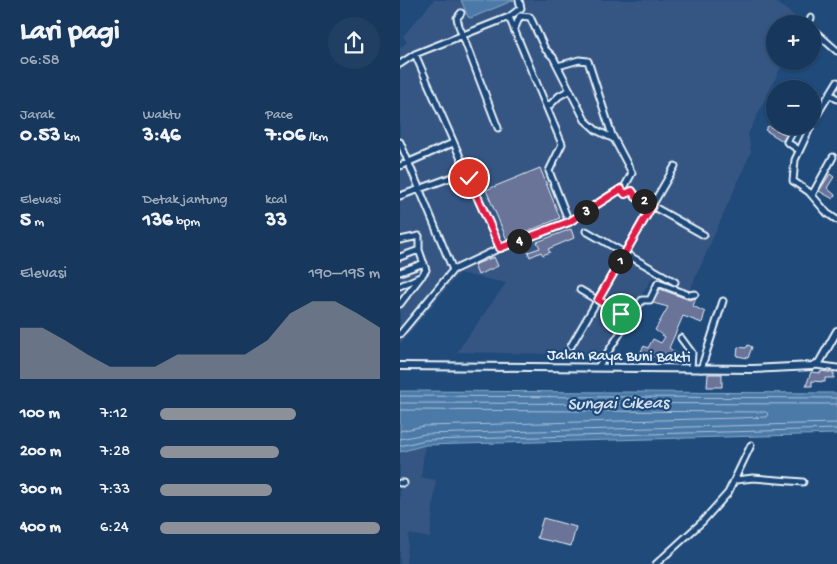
<!DOCTYPE html>
<html lang="id">
<meta charset="utf-8">
<style>
body{margin:0;font-family:"Gochi Hand",sans-serif;background:#203f62;color:#f1f3f6;height:100vh;display:flex;flex-direction:column;font-size:19px;white-space:nowrap}
*{box-sizing:border-box;margin:0}
p{font-size:16px;color:#9eacbb}
.icon{flex:none;width:28px;height:28px;fill:none;stroke:currentColor;stroke-width:2;stroke-linecap:round;stroke-linejoin:round}
.map{position:relative;flex:1;overflow:hidden}
.sheet{display:flex;flex-direction:column;background:#17385c;width:400px}
.sheet>*{flex:none}
.buttons{position:absolute;left:366px;top:15px;display:grid;gap:10px}
.buttons a{display:grid;place-items:center;width:55px;height:55px;border-radius:50%;background:#17385c;box-shadow:0 1px 4px #0004,0 0 0 1px #365272;font-size:25px}
.pin{position:absolute;display:grid;place-items:center;width:42px;height:42px;color:#fff;margin:-21px;border:2px solid #fff;border-radius:50%;box-shadow:0 1px 5px #0007}
.km{position:absolute;width:25px;height:25px;margin:-12px;border-radius:50%;background:#222;color:#fff;font-size:14px;line-height:25px;text-align:center}
.round{display:grid;place-items:center;flex:none;width:52px;height:52px;border-radius:26px;background:#203f62}
.head{display:flex;align-items:center;justify-content:space-between;height:85px;padding:0 20px}
h1{font-size:28px;font-weight:700;line-height:38px}
.stats{display:grid;grid-template-columns:repeat(3,1fr);gap:8px;height:85px;padding:5px 20px}
.stats div{display:grid;align-content:center}
.stats b{font-size:21px;font-weight:700}
.stats small{font-size:14px;font-weight:400}
.stats p{font-size:14px}
.chart{height:140px;padding:10px 20px}
.chart p{display:flex;justify-content:space-between}
.chart svg{width:100%;height:90px;margin-top:5px;fill:#8c9099;opacity:.7}
ul{padding:0 20px;list-style:none;font-size:16px}
li{display:grid;grid-template-columns:80px 60px 1fr;align-items:center;height:38px}
li i{height:12px;border-radius:6px;background:#8c9099}
main{display:flex;flex:1;min-height:0}
.map>svg:first-child{display:block}
</style>
<main>
<section class="sheet">
<div class="head"><div><h1>Lari pagi</h1><p>06:58</p></div><a class="round"><svg class="icon" aria-label="share" viewBox="0 0 24 24"><path d="M12 15V3M7 8l5-5 5 5M5 13v7h14v-7"/></svg></a></div>
<div class="stats">
<div><p>Jarak</p><b>0.53<small> km</small></b></div>
<div><p>Waktu</p><b>3:46</b></div>
<div><p>Pace</p><b>7:06<small> /km</small></b></div>
</div>
<div class="stats">
<div><p>Elevasi</p><b>5<small> m</small></b></div>
<div><p>Detak jantung</p><b>136<small> bpm</small></b></div>
<div><p>kcal</p><b>33</b></div>
</div>
<div class="chart"><p><span>Elevasi</span>190–195 m</p>
<svg viewBox="0 0 160 44" preserveAspectRatio="none"><path d="M0 44V19L10 19L20 25L30 32L40 38L50 38L60 38L70 32L80 32L90 32L100 32L110 25L120 12L130 6L140 6L150 12L160 19V44z"/></svg>
</div>
<ul>
<li><b>100 m</b>7:12<i style="width:62%"></i></li>
<li><b>200 m</b>7:28<i style="width:54%"></i></li>
<li><b>300 m</b>7:33<i style="width:51%"></i></li>
<li><b>400 m</b>6:24<i style="width:100%"></i></li>
</ul>
</section>
<div class="map">
<svg width="437" height="564" viewBox="0 0 437 564">
<rect width="100%" height="100%" fill="#1f4a7a"/>
<filter id="ink" filterUnits="userSpaceOnUse"><feTurbulence type="fractalNoise" baseFrequency=".02" numOctaves="2"/><feDisplacementMap in="SourceGraphic" scale="10" xChannelSelector="R" yChannelSelector="G"/><feConvolveMatrix kernelMatrix="1 2 1 2 8 2 1 2 1" color-interpolation-filters="sRGB"/></filter>
<g filter="url(#ink)">
<path fill="#365683" d="M 34,0 L 373,0 L 404,23 L 375,24 L 375,61 L 384,61 L 348,134 L 351,152 L 289,292 L 253,277 L 203,355 L 57,352 L 106,283 L 59,273 L 0,344 L 0,48 L 7,42 L 3,36 Z
M 25,445 L 21,477 L 36,480 L 30,538 L 9,534 L 6,564 L 0,564 L 0,452 Z"/>
<path fill="#4c7aa8" stroke="#8aaac8" d="M 61,0 L 114,0 L 71,18 L 68,17 Z
M 0,391 L 437,393 L 437,434 L 25,445 L 0,452 Z"/>
<g fill="none" stroke-linecap="round" stroke-linejoin="round">
<path stroke="#aac1d8" stroke-width="1" d="M 0,396 L 437,398
M 0,403 L 437,404
M 0,410 L 366,412 L 368,414 L 366,417 L 338,418 L 24,426 L 0,431
M 0,439 L 25,434 L 437,423
M 0,446 L 25,440 L 437,429"/>
</g>
<path fill="#6b7398" stroke="#e8f1f8" d="M 368,126 L 386,135 L 383,141 L 365,130 Z
M 140,168 L 160,218 L 107,240 L 86,190 Z
M 430,174 L 434,177 L 427,188 L 435,195 L 433,199 L 419,191 Z
M 171,229 L 174,238 L 148,249 L 150,252 L 143,255 L 141,252 L 130,257 L 128,252 L 140,248 L 137,242 Z
M 94,257 L 98,266 L 78,275 L 74,265 Z
M 260,289 L 290,300 L 296,298 L 293,306 L 305,312 L 302,323 L 283,316 L 269,348 L 276,353 L 271,362 L 260,355 L 259,358 L 240,353 L 244,346 L 248,348 L 253,339 L 261,343 L 265,337 L 255,330 L 268,307 L 253,303 Z
M 348,345 L 352,347 L 348,358 L 337,356 L 338,347 L 346,348 Z
M 421,371 L 434,373 L 434,378 L 425,378 L 425,382 L 412,381 L 412,386 L 406,386 L 411,372 L 421,373 Z
M 308,374 L 322,374 L 322,387 L 307,387 Z
M 143,518 L 176,527 L 171,546 L 137,538 Z"/>
<g fill="none" stroke-linecap="round" stroke-linejoin="round">
<defs>
<path id="minor" d="M 61,13 L 57,18 L 59,26 L 98,128
M 408,24 L 411,18
M 412,29 L 437,51
M 114,30 L 120,16 L 130,17 L 145,49 L 153,57 L 185,120 L 196,130 L 214,139
M 15,54 L 100,248
M 0,64 L 15,54 L 109,17 L 121,8 L 119,0
M 158,66 L 179,60 L 188,61 L 212,135 L 232,173 L 225,186 L 169,222
M 430,94 L 437,99
M 147,108 L 159,96 L 170,90
M 412,123 L 437,82
M 380,126 L 392,133 L 387,142 L 399,150
M 411,126 L 395,160 L 393,181 L 409,192 L 427,213 L 437,220
M 0,142 L 53,270
M 0,166 L 53,143
M 221,189 L 225,194 L 232,191 L 236,197 L 304,235
M 412,195 L 433,157
M 0,196 L 66,172
M 186,231 L 275,282
M 0,240 L 19,236 L 19,250 L 26,270 L 0,304
M 0,257 L 19,250
M 0,272 L 24,263
M 0,286 L 22,276
M 180,290 L 221,314
M 0,334 L 53,270 L 100,248 L 169,222 L 149,171 L 162,144 L 109,17
M 281,338 L 292,353 L 291,368
M 171,346 L 275,166
M 416,365 L 437,368
M 198,367 L 242,300 L 250,300 L 258,283 L 289,295 L 295,294
M 301,369 L 323,301
M 336,480 L 353,478 L 403,482
M 0,483 L 4,483
M 256,564 L 302,522 L 328,493 L 351,445"/>
<path id="major" d="M 0,366 L 353,369 L 412,366 L 419,363 L 437,331"/>
</defs>
<use href="#minor" stroke="#e8f1f8" stroke-width="9"/>
<use href="#major" stroke="#e8f1f8" stroke-width="10"/>
<use href="#minor" stroke="#1f4a7a" stroke-width="5"/>
<use href="#major" stroke="#1f4a7a" stroke-width="6"/>
</g>
</g>
<g fill="none" stroke-linecap="round" stroke-linejoin="round" filter="url(#ink)">
<defs>
<path id="route" d="M 69,178 L 100,248 L 169,222 L 221,189 L 225,194 L 232,191 L 236,197 L 252,206 L 198,300 L 221,314"/>
</defs>
<use href="#route" stroke="#fff" stroke-width="10"/>
<use href="#route" stroke="#e11d48" stroke-width="6"/>
</g>
<g text-anchor="middle" stroke-width="4.5" stroke-linejoin="round" paint-order="stroke">
<g font-size="16" fill="#e8f1f8" stroke="#1f4a7a">
<text transform="translate(219 354) rotate(1)" y="6">Jalan Raya Buni Bakti</text>
</g>
<g font-size="18" font-style="italic" fill="#d1dfec" stroke="#1f4a7a">
<text transform="translate(218 402) rotate(-1)" y="6">Sungai Cikeas</text>
</g>
</g>
</svg>
<div class="buttons">
<a>+</a>
<a>−</a>
</div>
<div class="pin" style="left:221px;top:314px;background:#1e9e55"><svg class="icon" aria-label="arrive" viewBox="0 0 24 24"><path d="M6 21V4h12l-3 4 3 4H6"/></svg></div>
<div class="pin" style="left:69px;top:178px;background:#d93025"><svg class="icon" aria-label="check" viewBox="0 0 24 24"><path d="M5 12l5 5 9-10"/></svg></div>
<b class="km" style="left:220px;top:261px">1</b>
<b class="km" style="left:244px;top:201px">2</b>
<b class="km" style="left:186px;top:212px">3</b>
<b class="km" style="left:119px;top:241px">4</b>
</div>
</main>
